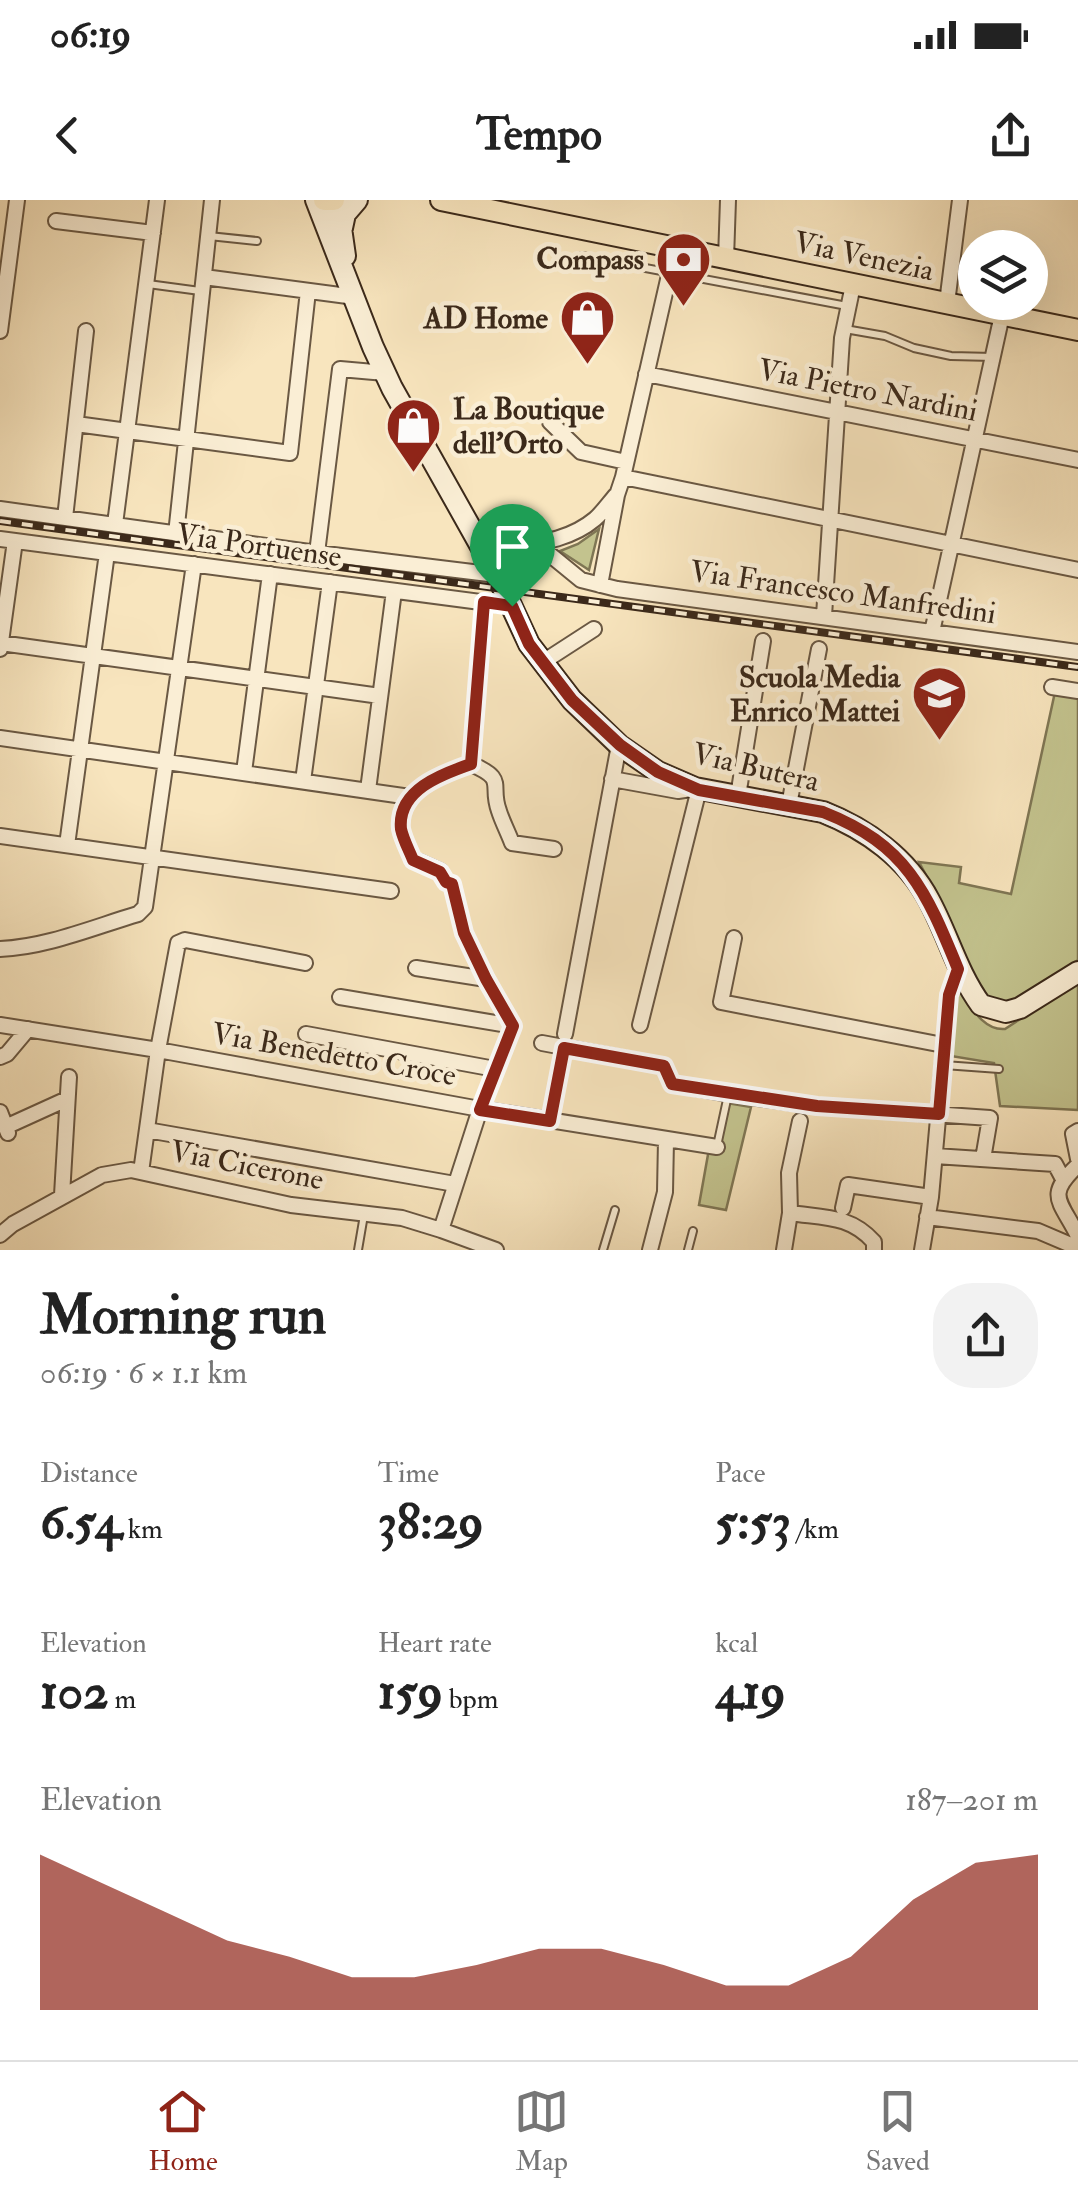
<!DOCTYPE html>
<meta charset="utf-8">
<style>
body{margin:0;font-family:"IM FELL Double Pica",serif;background:#f2f2f2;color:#222;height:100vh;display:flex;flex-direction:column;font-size:38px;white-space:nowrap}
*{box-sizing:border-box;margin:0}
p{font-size:32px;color:#767676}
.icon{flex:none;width:55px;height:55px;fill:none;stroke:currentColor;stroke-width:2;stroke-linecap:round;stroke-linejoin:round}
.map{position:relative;height:1050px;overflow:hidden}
.sheet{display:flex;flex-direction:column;background:#fff;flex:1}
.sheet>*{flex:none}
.fabs{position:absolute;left:958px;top:30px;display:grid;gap:20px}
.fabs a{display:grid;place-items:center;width:90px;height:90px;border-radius:50%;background:#fff;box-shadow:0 10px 40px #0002;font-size:50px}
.pin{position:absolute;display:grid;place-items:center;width:85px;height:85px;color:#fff;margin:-102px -42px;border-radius:50% 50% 50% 0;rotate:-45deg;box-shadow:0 0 10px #0007}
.pin .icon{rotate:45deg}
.round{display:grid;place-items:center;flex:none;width:105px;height:105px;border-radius:40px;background:#f2f2f2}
.summary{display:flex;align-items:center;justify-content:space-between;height:170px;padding:0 40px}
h1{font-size:55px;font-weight:700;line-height:75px}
.stats{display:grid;grid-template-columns:repeat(3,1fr);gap:15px;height:170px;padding:10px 40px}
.stats div{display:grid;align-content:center}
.stats b{font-size:50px;font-weight:700}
.stats small{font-size:28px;font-weight:400}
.stats p{font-size:28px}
.chart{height:280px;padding:20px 40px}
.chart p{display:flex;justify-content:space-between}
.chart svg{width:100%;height:180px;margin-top:10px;fill:#8f2418;opacity:.7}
.status{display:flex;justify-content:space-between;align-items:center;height:70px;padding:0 50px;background:#fff;direction:ltr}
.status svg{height:28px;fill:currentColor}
header{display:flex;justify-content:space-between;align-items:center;height:130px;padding:0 40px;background:#fff;font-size:45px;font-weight:700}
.tabs{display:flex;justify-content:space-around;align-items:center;height:140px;border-top:2px solid #e0e0e0;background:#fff;font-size:28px;color:#767676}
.tabs a{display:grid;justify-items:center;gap:5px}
.tabs .selected{color:#8f2418}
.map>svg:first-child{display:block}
</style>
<div class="status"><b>06:19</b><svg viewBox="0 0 49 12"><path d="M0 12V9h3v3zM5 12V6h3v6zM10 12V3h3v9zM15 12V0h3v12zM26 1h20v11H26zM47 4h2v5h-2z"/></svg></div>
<header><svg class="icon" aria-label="back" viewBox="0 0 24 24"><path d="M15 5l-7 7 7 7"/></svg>Tempo<svg class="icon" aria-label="share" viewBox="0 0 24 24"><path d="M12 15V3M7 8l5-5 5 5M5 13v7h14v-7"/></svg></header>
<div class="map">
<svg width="1078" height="1050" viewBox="0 0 1078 1050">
<rect width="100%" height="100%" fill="#f8e5be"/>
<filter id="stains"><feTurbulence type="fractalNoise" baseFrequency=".002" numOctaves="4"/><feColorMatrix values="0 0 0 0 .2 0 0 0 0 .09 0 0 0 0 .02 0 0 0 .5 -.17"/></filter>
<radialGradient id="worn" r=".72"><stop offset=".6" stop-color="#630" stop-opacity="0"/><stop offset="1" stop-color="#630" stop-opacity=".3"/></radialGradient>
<path fill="#c3c38e" stroke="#7f7654" stroke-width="2.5" d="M 599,329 L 589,370 L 560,351 L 578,344 Z
M 1055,492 L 1078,496 L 1078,760 C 1060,772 1024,802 1002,802 C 975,802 958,739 949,718 C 940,699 929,681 919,662 L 961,667 L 959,683 L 1011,694 Z
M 1078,781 L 1078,910 L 1000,906 L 994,863 L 951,856 L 958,788 C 970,804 982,831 1005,829 Z
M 727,903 L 751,907 L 726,1010 L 699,1005 L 709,949 L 718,948 Z"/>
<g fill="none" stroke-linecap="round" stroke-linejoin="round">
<defs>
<path id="lane" d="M 209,36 L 257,41
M 582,56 L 847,106
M 148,84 L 200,91
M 845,129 L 885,136 L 914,148 L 951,156 L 993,157
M 944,865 L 999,869
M 550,920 L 563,848
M 717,946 L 728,895
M 358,1050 L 364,1015
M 603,1050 L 615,1010
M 688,1050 L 693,1031"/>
<path id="street" d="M 56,21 L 153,33
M 726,59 L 728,0
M 204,77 L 355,97
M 947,103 L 960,0
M 0,131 L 17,0
M 646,174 L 1078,260
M 550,222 L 581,252 L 626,262
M 76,224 L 290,253 L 308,91
M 623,277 L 1078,370
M 0,309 L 317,353 L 497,375
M 65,318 L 86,131
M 115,324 L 157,0
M 176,334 L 212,0
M 0,339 L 511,406
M 537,344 L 581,380 L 617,389 L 1078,452
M 483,352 C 522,343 563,346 595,319 C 603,312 609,303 616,295
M 317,353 L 340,169 L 385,173
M 600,385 L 617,295 L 623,277 L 675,49
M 824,416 L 842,138 L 853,85
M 932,432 L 1002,115
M 0,443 L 380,496
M 0,449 L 15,341
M 543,462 L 594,429
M 1052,487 L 1078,491
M 0,538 L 410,597
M 471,564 C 508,580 489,584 499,611 C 502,621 508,632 512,643 L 554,649
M 244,572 L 270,374
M 612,579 L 678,591 L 691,589
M 303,581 L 330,382
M 368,590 L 394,391
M 738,596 L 763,441
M 789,605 L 819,449
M 0,636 L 391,691
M 67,645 L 107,353
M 734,738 L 721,802 L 943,845
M 0,749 C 47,747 94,727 138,714 L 145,707 L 194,364
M 416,768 L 486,779
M 340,797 L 513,826
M 0,825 L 158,850 L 480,909 L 717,947
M 640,825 L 699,589
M 306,834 L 495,869
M 565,834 L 619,545
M 542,843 L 664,866 L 672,884 L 728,894 L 817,906 L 990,918 L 983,959
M 0,857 L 7,854 L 28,829
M 0,912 L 8,933
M 12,924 L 67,899
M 147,930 L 455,984
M 1078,931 L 1073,934 L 1078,959
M 935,956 L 1055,964 L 1063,979
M 1078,965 C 1045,996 1060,1000 1078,1036
M 141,972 L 158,850 L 178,743 L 185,740 L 305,763
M 62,995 L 69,877
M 843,1008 L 848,985 L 931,997
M 790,1013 C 824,1018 850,1015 874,1042 L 874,1050
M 927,1017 L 1038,1031 L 1078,1048
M 441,1030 L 480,909 L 513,826 L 486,779 L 464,733 L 452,684 L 446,682 L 440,671 L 413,659 C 409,650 403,639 401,629 C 397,590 442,574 471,564 L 484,403
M 0,1035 L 13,1024 L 102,975 L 131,970 L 291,1005 L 402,1018 L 441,1030 L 496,1050
M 650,1050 L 665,992 L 666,940
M 784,1050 L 790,1013 L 789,973 L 800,921
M 922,1050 L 931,997 L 949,795 L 958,769"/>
<path id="secondary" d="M 316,0 L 373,147 L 392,188 L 497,375 L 529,444 L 572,500 L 619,545 L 658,572 L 695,588 L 823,612 C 866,629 907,658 929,700 C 948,735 957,772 981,805 L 1006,812 L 1020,808 L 1078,772
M 337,0 L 345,56
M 342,28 L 345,14 L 357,0"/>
<path id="primary" d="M 324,0 L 334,0
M 441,0 L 1078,130"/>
</defs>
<use href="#lane" stroke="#6a5843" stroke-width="10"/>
<use href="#street" stroke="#6a5843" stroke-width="18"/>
<use href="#secondary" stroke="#3b291a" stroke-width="24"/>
<use href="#primary" stroke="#3b291a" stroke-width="24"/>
<use href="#lane" stroke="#faeed5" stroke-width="6"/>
<use href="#street" stroke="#faeed5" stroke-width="14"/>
<use href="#secondary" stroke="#faeed5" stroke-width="20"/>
<use href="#primary" stroke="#f8e5be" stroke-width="20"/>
<defs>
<path id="rail" d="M 0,321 L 1078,467"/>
</defs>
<use href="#rail" stroke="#3b291a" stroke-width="8"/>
<use href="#rail" stroke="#faeed5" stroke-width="4" stroke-dasharray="11" stroke-linecap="butt"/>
</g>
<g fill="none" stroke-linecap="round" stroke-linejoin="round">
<defs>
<path id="route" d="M 484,402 L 512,406 L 529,444 L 572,500 L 620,545 L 658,572 L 699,590 L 823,612 C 907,645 926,691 958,769 L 949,795 L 939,914 L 817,906 L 672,884 L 664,866 L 564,848 L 550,921 L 480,910 L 513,826 L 486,779 L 464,733 L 452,684 L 446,682 L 440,672 L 413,660 C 409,650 403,639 401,629 C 397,590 442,574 471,564 Z"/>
</defs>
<use href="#route" stroke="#fff" stroke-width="20"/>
<use href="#route" stroke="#8f2418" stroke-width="12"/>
</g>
<defs>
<symbol id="bank-pin" viewBox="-11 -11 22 30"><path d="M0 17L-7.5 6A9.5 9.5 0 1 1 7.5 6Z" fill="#8f2418" stroke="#faeed5"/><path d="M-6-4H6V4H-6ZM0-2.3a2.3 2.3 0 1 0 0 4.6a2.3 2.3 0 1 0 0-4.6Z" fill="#fff"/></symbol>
<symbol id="shop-pin" viewBox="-11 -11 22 30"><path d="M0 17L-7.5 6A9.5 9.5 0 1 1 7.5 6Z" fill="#8f2418" stroke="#faeed5"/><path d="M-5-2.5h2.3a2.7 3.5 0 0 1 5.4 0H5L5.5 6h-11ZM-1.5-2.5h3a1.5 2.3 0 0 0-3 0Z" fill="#fff"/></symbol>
<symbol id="school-pin" viewBox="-11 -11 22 30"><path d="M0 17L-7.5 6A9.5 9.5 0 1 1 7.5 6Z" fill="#8f2418" stroke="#faeed5"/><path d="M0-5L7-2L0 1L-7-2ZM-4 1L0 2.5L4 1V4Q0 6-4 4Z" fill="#fff"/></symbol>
</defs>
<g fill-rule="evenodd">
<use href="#bank-pin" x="652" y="28" width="63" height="86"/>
<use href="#shop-pin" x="556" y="86" width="63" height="86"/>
<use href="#shop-pin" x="382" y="194" width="63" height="86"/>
<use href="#school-pin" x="908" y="462" width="63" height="86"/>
</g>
<g text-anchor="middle" stroke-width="9" stroke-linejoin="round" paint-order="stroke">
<g font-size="30" fill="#3b291a" stroke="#faeed5">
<text transform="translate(864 56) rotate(12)" y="10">Via Venezia</text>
<text transform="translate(868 190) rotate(11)" y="10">Via Pietro Nardini</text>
<text transform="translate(259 345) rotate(8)" y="10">Via Portuense</text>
<text transform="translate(843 392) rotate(8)" y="10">Via Francesco Manfredini</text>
<text transform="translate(756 567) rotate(13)" y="10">Via Butera</text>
<text transform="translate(334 854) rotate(10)" y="10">Via Benedetto Croce</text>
<text transform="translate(247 965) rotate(11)" y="10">Via Cicerone</text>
</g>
<g font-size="30" font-weight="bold" fill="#3b291a" stroke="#faeed5" text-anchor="end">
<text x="644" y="69">Compass</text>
<text x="548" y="128">AD Home</text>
<text x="453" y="219" text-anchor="start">La Boutique<tspan x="453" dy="34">dell'Orto</tspan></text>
<text x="900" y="487">Scuola Media<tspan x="900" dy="34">Enrico Mattei</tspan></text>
</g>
</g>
<rect width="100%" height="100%" filter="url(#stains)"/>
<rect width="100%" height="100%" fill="url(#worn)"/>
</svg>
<div class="fabs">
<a><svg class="icon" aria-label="layers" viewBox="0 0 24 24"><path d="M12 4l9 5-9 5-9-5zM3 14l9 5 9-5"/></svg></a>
</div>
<div class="pin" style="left:512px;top:406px;background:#1e9e55"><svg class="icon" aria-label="arrive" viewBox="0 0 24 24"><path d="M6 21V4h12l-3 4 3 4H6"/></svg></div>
</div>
<section class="sheet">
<div class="summary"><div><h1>Morning run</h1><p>06:19 · 6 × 1.1 km</p></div><a class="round"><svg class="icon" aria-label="share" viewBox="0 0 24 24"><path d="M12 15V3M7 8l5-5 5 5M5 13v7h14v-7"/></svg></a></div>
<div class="stats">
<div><p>Distance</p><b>6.54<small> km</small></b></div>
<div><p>Time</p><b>38:29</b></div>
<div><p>Pace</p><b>5:53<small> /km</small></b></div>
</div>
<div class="stats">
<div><p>Elevation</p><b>102<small> m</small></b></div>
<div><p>Heart rate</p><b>159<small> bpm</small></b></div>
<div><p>kcal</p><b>419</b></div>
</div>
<div class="chart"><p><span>Elevation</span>187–201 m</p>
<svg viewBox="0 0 160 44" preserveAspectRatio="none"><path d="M0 44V6L10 13L20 20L30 27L40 31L50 36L60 36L70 33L80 29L90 29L100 33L110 38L120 38L130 31L140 17L150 8L160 6V44z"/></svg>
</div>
</section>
<nav class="tabs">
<a class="selected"><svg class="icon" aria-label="home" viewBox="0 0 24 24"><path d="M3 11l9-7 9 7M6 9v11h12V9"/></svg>Home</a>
<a><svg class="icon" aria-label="map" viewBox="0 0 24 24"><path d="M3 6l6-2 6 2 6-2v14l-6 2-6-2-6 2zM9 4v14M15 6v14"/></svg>Map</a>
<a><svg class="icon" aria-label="saved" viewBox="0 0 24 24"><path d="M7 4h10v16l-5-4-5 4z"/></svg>Saved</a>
</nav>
